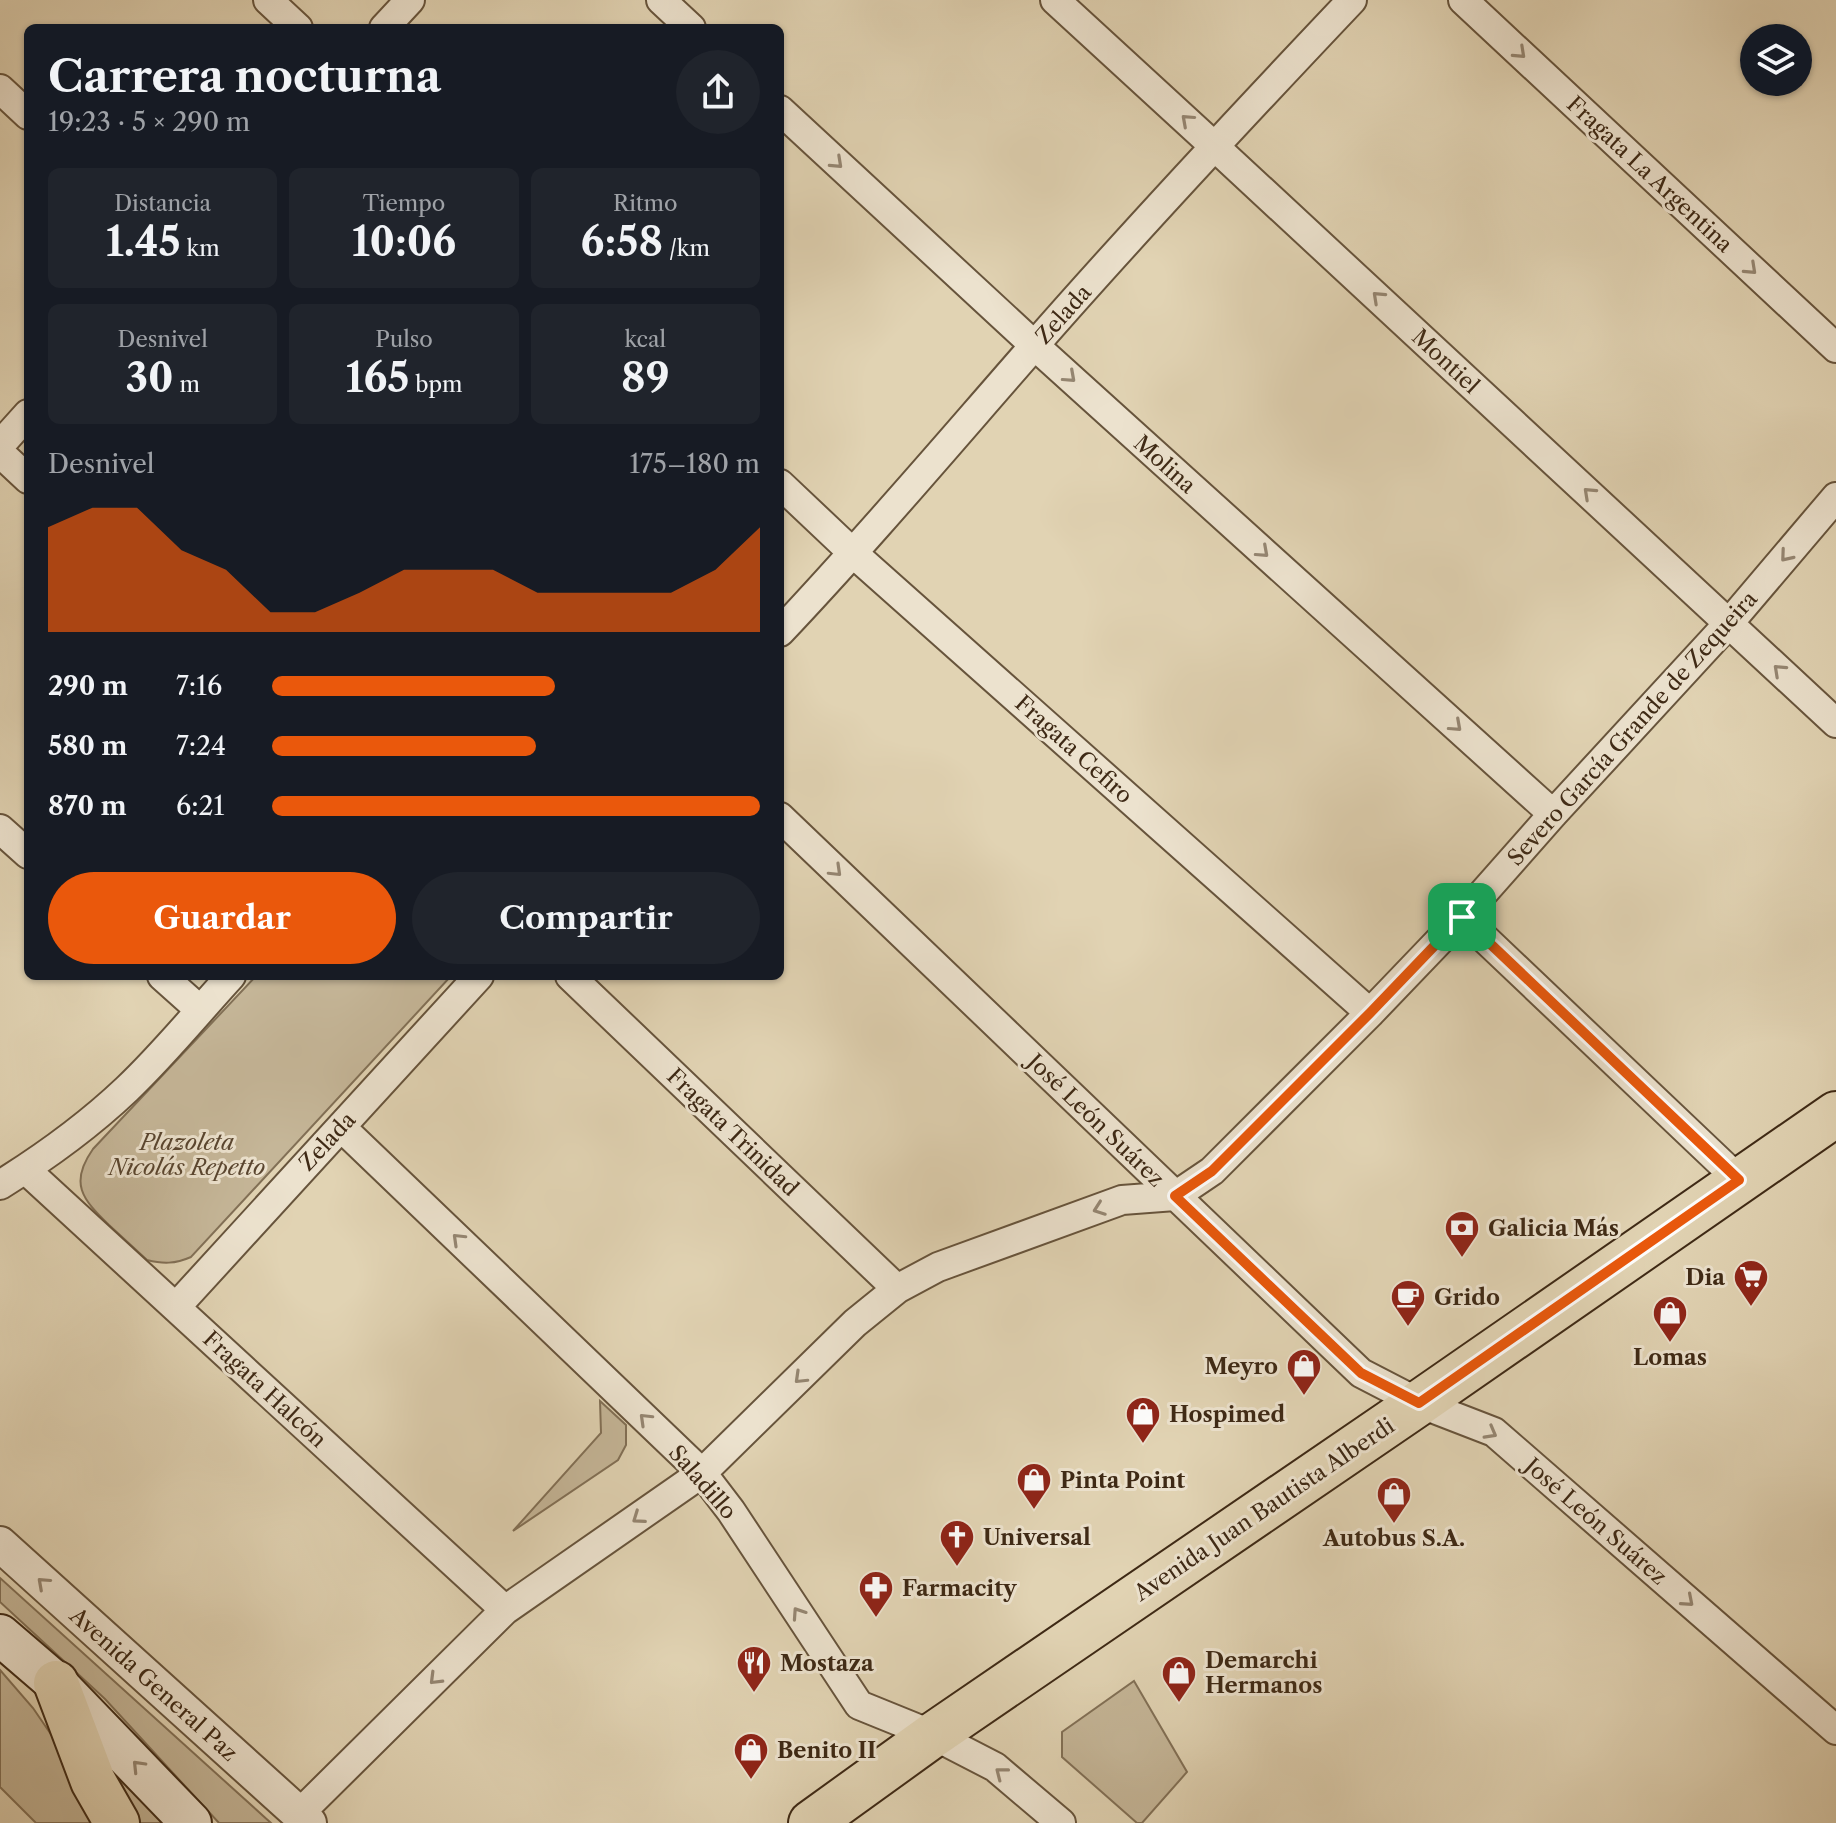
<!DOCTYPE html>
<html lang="es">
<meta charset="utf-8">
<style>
body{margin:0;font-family:"Libre Caslon Text",serif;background:#20242c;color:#f1f3f6;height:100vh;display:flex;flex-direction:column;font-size:30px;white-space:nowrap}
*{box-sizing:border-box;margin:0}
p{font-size:26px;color:#9ea1a6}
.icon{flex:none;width:44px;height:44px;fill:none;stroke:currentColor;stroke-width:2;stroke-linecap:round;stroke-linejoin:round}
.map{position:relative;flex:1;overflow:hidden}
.details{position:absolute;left:24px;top:24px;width:760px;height:956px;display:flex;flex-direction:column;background:#171b24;border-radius:12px;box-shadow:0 2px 6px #0004}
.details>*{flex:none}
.tools{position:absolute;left:1740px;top:24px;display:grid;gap:16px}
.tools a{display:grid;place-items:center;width:72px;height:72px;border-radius:50%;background:#171b24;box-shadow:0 2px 6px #0004;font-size:40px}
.pin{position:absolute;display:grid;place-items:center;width:68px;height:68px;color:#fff;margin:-34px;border-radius:16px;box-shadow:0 4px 12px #0006}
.round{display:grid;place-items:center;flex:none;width:84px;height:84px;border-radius:42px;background:#20242c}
.summary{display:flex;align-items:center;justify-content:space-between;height:136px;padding:0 24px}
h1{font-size:44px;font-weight:800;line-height:60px}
.stats{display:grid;grid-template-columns:repeat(3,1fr);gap:12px;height:136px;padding:8px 24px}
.stats div{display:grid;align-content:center;border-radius:12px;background:#20242c;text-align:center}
.stats b{font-size:40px;font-weight:800}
.stats small{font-size:22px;font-weight:400}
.stats p{font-size:22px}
.chart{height:224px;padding:16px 24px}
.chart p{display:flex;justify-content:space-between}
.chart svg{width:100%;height:144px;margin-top:8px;fill:#ea580c;opacity:.7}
.cta{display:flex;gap:16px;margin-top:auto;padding:16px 24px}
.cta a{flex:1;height:92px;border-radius:48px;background:#ea580c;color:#fff;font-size:32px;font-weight:800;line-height:92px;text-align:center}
.cta a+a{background:#20242c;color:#f1f3f6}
ul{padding:0 24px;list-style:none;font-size:26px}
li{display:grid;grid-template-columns:128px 96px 1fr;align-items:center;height:60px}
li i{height:20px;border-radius:10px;background:#ea580c}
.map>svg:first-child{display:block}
</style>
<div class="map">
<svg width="1836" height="1823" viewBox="0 0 1836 1823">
<rect width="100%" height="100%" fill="#e1d3b3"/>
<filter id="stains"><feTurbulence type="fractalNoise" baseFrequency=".0025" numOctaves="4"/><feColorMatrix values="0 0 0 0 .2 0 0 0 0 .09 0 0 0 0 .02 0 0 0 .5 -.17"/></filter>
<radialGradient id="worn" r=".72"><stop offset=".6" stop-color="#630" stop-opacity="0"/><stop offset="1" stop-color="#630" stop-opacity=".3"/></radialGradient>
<path fill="#c5b698" stroke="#827056" stroke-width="2" d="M 256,976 L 451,976 L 191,1257 C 175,1264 163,1264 147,1260 C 134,1248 122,1237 109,1225 C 82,1199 69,1183 93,1149 Z
M 600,1401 L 626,1425 L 626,1445 L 618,1460 L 513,1531 L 601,1433 Z
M 0,1578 L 271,1823 L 219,1823 L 105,1699 L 0,1602 Z
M 0,1670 L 33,1708 L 61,1749 L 97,1823 L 36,1823 L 0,1787 Z
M 1134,1681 L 1187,1772 L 1142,1823 L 1137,1823 L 1062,1757 L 1062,1732 Z
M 111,1763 L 165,1823 L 134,1823 L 103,1769 Z"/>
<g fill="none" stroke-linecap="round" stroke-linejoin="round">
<defs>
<path id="minor" d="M 268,0 L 298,28
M 661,0 L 691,28
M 1055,0 L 1214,146 L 1836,723
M 1463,0 L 1836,348
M 384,28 L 410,0
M 0,89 L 28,115
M 780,110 L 1034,345 L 1553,814
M 0,445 L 28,414
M 0,453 L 28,479
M 780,484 L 854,554 L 1370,1013
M 780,632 C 867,540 949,443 1033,347 C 1136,229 1244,114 1352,0
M 780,817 L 1361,1373 L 1419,1403 L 1494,1432 L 1836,1730
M 0,829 L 28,854
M 1462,917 L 1739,1180
M 162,976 L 200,1010
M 570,976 L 897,1289
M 341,1127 L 702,1473 L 731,1511 L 859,1705 L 933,1735 L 995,1767 L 1061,1823
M 25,1169 L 505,1610
M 0,1185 C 45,1157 89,1125 127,1089 C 164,1054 197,1013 231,976
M 176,1307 L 479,976
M 299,1814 L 505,1610 L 702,1473 L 855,1323 L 897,1289 L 938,1267 L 1122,1200 L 1175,1196 L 1212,1171 L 1370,1013 L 1462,917 L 1553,814 L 1729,623 L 1836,497"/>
<path id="tertiary" d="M 0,1544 L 309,1823"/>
<path id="secondary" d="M 0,1635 L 56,1683 L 191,1823"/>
<path id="primary" d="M 56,1683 L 93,1781 L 117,1823
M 811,1823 L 933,1735 L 1419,1403 L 1836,1114"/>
</defs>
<use href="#minor" stroke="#67543c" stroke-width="32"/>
<use href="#tertiary" stroke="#67543c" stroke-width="38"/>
<use href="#secondary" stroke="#3e2915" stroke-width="44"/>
<use href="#primary" stroke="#3e2915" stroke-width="48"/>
<use href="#minor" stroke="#ece2ce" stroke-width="28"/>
<use href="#tertiary" stroke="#ece2ce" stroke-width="34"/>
<use href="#secondary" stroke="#ece2ce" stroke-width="40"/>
<use href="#primary" stroke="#e1d3b3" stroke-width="44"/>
</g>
<defs><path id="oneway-chevron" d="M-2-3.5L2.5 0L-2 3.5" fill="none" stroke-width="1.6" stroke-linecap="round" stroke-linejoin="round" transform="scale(2)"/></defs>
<g stroke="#958672">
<use href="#oneway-chevron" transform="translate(1520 53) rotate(43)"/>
<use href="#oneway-chevron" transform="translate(1187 120) rotate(-138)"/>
<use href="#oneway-chevron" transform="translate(837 163) rotate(43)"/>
<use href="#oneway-chevron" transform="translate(1751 269) rotate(43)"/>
<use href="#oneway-chevron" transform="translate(1378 297) rotate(-137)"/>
<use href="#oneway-chevron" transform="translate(1070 377) rotate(42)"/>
<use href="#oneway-chevron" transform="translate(1589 493) rotate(-137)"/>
<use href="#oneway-chevron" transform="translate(1263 552) rotate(42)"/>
<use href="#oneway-chevron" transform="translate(1786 556) rotate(130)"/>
<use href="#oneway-chevron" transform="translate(1779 670) rotate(-137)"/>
<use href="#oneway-chevron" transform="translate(1456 726) rotate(42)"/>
<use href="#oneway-chevron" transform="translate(836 871) rotate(44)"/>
<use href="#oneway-chevron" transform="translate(1099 1209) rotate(160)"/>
<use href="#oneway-chevron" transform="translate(458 1239) rotate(-136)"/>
<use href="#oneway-chevron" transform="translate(800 1378) rotate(136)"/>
<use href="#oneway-chevron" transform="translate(645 1419) rotate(-136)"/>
<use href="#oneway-chevron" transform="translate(1491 1433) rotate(29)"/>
<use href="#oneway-chevron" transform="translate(638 1518) rotate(145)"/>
<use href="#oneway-chevron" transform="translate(43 1583) rotate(-138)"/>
<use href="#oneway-chevron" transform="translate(1688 1601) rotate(41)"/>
<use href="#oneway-chevron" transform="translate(798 1613) rotate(-124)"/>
<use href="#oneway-chevron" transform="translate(435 1679) rotate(135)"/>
<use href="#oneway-chevron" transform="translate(138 1766) rotate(-134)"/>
<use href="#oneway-chevron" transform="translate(1001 1773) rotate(-142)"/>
</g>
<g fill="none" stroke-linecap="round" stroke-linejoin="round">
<defs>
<path id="route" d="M 1462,917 L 1739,1180 L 1419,1403 L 1361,1373 L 1175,1196 L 1212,1171 L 1370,1013 Z"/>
</defs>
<use href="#route" stroke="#fff" stroke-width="16"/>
<use href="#route" stroke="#ea580c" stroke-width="10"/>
</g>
<defs>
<symbol id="bank-pin" viewBox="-11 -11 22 30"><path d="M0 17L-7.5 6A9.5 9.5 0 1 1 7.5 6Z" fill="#8f2418" stroke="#ece2ce"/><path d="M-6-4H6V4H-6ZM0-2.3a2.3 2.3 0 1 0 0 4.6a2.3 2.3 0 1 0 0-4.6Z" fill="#fff"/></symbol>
<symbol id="supermarket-pin" viewBox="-11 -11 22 30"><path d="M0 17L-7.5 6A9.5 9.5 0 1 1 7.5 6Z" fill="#8f2418" stroke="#ece2ce"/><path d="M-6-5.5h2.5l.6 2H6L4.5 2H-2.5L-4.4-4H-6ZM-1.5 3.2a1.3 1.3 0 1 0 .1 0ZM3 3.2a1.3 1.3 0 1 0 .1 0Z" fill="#fff"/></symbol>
<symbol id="cafe-pin" viewBox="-11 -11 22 30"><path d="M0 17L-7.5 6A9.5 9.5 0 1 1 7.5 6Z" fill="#8f2418" stroke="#ece2ce"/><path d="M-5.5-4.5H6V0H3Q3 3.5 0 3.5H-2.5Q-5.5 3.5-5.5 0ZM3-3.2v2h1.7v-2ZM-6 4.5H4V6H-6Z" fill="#fff"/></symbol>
<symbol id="shop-pin" viewBox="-11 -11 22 30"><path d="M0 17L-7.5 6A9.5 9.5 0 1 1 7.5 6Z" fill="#8f2418" stroke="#ece2ce"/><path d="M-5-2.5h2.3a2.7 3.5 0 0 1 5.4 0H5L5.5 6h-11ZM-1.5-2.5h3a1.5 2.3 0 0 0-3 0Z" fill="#fff"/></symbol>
<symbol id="church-pin" viewBox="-11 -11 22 30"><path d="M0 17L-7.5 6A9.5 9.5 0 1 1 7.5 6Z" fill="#8f2418" stroke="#ece2ce"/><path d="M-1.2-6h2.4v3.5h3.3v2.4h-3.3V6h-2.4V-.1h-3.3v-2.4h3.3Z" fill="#fff"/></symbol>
<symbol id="pharmacy-pin" viewBox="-11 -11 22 30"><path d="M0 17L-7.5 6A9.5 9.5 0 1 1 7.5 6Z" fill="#8f2418" stroke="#ece2ce"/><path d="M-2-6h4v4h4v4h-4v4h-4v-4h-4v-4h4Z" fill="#fff"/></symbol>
<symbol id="restaurant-pin" viewBox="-11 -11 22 30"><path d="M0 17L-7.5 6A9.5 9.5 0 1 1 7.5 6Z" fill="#8f2418" stroke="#ece2ce"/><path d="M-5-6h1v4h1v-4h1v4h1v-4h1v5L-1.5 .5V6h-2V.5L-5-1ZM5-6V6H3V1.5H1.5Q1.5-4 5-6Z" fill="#fff"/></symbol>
</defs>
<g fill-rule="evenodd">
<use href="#bank-pin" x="1442" y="1208" width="40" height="54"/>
<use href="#supermarket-pin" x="1731" y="1257" width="40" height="54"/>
<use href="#cafe-pin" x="1388" y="1277" width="40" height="54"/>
<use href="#shop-pin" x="1650" y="1293" width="40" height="54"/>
<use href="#shop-pin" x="1284" y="1346" width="40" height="54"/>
<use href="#shop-pin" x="1123" y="1394" width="40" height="54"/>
<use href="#shop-pin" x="1014" y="1460" width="40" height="54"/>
<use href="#shop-pin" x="1374" y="1474" width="40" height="54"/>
<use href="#church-pin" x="937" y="1517" width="40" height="54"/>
<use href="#pharmacy-pin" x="856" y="1568" width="40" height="54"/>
<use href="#restaurant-pin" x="734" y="1643" width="40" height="54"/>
<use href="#shop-pin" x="1159" y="1653" width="40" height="54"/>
<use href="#shop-pin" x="731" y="1730" width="40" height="54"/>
</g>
<g text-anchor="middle" stroke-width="6" stroke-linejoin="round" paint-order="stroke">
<g font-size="22" fill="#3e2915" stroke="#ece2ce">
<text transform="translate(1650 174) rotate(43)" y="8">Fragata La Argentina</text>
<text transform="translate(1063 314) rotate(-48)" y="8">Zelada</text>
<text transform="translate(1446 361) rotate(43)" y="8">Montiel</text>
<text transform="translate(1165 464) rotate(42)" y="8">Molina</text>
<text transform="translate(1632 728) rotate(-48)" y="8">Severo García Grande de Zequeira</text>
<text transform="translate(1074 749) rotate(42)" y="8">Fragata Cefiro</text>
<text transform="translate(1096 1120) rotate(44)" y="8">José León Suárez</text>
<text transform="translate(733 1132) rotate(44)" y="8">Fragata Trinidad</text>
<text transform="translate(327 1141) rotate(-47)" y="8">Zelada</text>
<text transform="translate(265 1389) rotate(43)" y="8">Fragata Halcón</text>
<text transform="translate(703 1482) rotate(49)" y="8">Saladillo</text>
<text transform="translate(1264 1509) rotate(-34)" y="8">Avenida Juan Bautista Alberdi</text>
<text transform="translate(1596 1521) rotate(41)" y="8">José León Suárez</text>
<text transform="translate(154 1684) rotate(42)" y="8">Avenida General Paz</text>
</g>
<g font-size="22" font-style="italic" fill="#59452f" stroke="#ece2ce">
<text x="187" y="1150">Plazoleta<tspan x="187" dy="25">Nicolás Repetto</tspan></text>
</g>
<g font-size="22" font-weight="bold" fill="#3e2915" stroke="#ece2ce" text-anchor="start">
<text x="1488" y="1236">Galicia Más</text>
<text x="1725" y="1285" text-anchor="end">Dia</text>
<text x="1434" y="1305">Grido</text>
<text x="1670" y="1365" text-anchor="middle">Lomas</text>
<text x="1278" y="1374" text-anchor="end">Meyro</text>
<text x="1169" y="1422">Hospimed</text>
<text x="1060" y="1488">Pinta Point</text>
<text x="983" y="1545">Universal</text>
<text x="1394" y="1546" text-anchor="middle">Autobus S.A.</text>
<text x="902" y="1596">Farmacity</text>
<text x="1205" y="1668">Demarchi<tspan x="1205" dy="25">Hermanos</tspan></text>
<text x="780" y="1671">Mostaza</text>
<text x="777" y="1758">Benito II</text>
</g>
</g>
<rect width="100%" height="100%" filter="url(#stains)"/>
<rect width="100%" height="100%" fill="url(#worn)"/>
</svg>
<div class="tools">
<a><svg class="icon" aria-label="layers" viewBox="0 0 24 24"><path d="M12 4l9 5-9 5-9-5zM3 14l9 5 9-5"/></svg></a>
</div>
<div class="pin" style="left:1462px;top:917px;background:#1e9e55"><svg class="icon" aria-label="arrive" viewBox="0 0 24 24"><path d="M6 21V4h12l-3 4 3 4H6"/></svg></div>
<section class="details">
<div class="summary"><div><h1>Carrera nocturna</h1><p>19:23 · 5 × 290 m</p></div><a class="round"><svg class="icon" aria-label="share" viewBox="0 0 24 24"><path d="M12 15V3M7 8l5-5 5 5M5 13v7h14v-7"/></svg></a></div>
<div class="stats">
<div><p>Distancia</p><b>1.45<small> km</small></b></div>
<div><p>Tiempo</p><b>10:06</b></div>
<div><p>Ritmo</p><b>6:58<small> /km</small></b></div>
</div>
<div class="stats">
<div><p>Desnivel</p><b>30<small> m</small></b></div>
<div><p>Pulso</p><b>165<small> bpm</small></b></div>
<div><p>kcal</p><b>89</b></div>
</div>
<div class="chart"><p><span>Desnivel</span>175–180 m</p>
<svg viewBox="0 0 160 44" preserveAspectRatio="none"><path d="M0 44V12L10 6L20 6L30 19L40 25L50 38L60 38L70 32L80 25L90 25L100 25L110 32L120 32L130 32L140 32L150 25L160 12V44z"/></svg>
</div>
<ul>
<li><b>290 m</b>7:16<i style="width:58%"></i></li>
<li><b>580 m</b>7:24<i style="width:54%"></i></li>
<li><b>870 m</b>6:21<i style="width:100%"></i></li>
</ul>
<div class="cta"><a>Guardar</a><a>Compartir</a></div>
</section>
</div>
